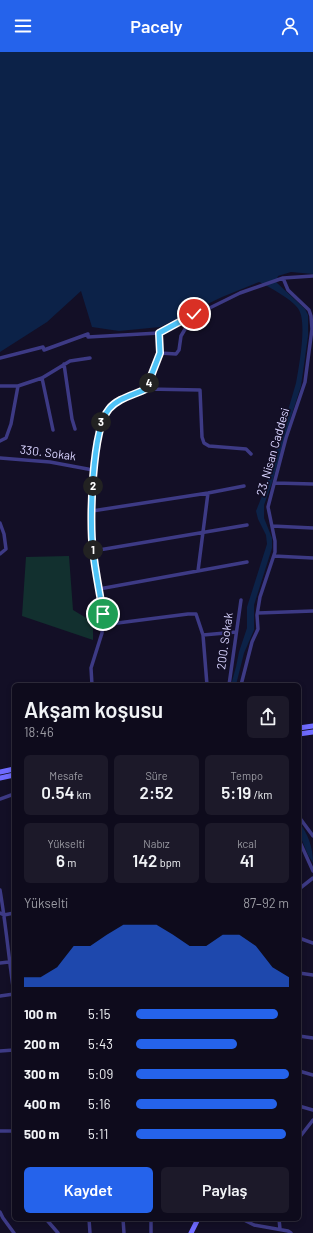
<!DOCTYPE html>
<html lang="tr">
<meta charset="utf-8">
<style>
body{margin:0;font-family:Barlow,sans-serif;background:#1c1929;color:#f1f3f6;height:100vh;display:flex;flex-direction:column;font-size:15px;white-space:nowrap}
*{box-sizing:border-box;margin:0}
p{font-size:13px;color:#9b9ba3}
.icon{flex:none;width:22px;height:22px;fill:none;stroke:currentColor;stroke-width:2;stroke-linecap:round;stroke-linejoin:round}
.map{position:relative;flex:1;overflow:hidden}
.sheet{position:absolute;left:12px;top:631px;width:289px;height:538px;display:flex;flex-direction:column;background:#0e0b1c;border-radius:6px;box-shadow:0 2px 6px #0003,0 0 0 1px #2e2b3b}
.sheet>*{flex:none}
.pin{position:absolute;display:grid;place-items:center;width:34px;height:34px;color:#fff;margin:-17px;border:2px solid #fff;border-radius:50%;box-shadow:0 1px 4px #0007}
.km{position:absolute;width:20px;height:20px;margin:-10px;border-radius:50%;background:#222;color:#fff;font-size:11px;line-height:20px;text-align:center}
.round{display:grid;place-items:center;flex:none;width:42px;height:42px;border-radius:6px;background:#1c1929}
.summary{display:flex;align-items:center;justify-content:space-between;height:68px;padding:0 12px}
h1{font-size:22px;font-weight:600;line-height:30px}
.stats{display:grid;grid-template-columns:repeat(3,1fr);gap:6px;height:68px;padding:4px 12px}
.stats div{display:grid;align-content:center;border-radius:6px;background:#1c1929;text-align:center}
.stats b{font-size:17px;font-weight:600}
.stats small{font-size:11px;font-weight:400}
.stats p{font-size:11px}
.chart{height:112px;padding:8px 12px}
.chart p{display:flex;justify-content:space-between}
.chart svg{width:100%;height:72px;margin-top:4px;fill:#2563eb;opacity:.7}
.button{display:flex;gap:8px;margin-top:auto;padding:8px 12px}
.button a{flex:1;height:46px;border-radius:6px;background:#2563eb;color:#fff;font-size:16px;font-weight:600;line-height:46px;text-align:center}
.button a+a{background:#1c1929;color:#f1f3f6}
ul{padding:0 12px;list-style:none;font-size:13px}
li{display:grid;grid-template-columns:64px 48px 1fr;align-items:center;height:30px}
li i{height:10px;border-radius:5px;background:#2563eb}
header{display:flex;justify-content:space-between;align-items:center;height:52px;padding:0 12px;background:#2563eb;color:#fff;font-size:18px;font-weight:600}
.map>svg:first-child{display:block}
</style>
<header><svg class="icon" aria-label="menu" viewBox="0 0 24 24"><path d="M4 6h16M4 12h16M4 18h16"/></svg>Pacely<svg class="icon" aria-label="person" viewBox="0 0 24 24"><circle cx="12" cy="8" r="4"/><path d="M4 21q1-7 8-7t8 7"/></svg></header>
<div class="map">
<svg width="313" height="1181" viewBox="0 0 313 1181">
<rect width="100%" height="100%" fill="#130f26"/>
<path fill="#12302f" d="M 69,504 L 73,558 L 93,570 L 93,588 L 22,564 L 26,505 Z"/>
<path fill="#0c2248" d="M 0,0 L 313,0 L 313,222 L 291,220 L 278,224 L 276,230 L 305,257 L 308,263 L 308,284 L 301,334 L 291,365 L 272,431 L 264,453 L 264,466 L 272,486 L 272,496 L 254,553 L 254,578 L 244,601 L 236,633 L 231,633 L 236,615 L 239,600 L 247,576 L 247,555 L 267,492 L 266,483 L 258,467 L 256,459 L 266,434 L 296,331 C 299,314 307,272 299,258 C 295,249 268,234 259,230 L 222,245 L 160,275 L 119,279 L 92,275 L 81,239 L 47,270 L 0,300 Z
M 299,770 C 308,782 313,795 313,811 L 308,803 L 299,781 Z"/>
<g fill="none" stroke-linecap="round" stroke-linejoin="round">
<path stroke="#3d3a85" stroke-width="3.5" d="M 160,301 L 176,302 L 179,298 L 181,284 L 194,262
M 0,306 L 43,295 L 44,298 L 88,282 L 88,285 L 159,281 L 240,241 L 283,226 L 313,224
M 64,312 L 72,367 L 75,377
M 42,326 L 53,378
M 0,334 L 18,334 L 42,326 L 70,309 L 90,306
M 146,337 L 160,301 L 159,281
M 0,389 L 6,386 L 11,372 L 18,334
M 0,406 L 50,410 L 93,418
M 275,431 L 313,432
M 92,459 L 208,441 L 244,434
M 0,471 L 4,482 L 6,497 L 0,502
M 272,474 L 313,476
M 93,499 L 247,473
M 274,504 L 313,506
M 198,519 L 208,441
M 99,537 L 247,510
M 258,561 L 313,559
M 102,573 L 188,562 L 196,562 L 203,583 L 207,633
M 203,583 L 236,580
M 92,633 L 91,616 L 102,581 L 103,562 L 93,499 L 91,480 L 93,418 L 101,372 L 104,363 L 113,353 L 128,344 L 146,337 L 200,338 L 202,385 L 204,391 L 209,394 L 246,397 L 251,402
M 229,633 L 241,548
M 241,633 L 252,590 L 258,577 L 257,563 L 260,545 L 275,500 L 275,489 L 268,455 L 286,386 L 305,330 L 312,277 L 311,264 L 309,258 L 288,238 L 283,226
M 0,747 L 14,742
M 299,765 L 313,784
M 299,788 L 313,819
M 299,837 L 313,826
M 0,838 C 6,873 9,908 14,942
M 0,861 L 4,863 L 14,861
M 299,886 L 313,891
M 0,911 L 9,910
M 299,921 L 313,923
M 0,944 L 14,942
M 299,984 L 313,986
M 0,999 L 14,998
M 299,1019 L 313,1023
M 299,1054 L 313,1058
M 0,1079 L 14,1079
M 299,1086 L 313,1068
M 0,1160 L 3,1166 L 14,1181
M 46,1167 L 58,1181
M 89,1167 L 90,1181
M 123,1167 L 124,1181
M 151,1167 L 151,1181
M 242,1167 L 254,1173 L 288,1179 L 291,1181
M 279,1167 L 280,1177"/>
<path stroke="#6f6bff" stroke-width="5" d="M 299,676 L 313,674
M 299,682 L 313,680
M 0,720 L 14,717
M 0,726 L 14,723
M 191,1181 L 198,1167"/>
</g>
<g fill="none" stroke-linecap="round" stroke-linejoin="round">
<defs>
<path id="route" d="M 103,562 C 100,541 95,519 93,498 C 89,471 92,377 109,357 C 118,346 134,343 146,337 L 160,301 L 159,281 L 194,262"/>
</defs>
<use href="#route" stroke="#fff" stroke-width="8"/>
<use href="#route" stroke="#4fc3f7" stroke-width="5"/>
</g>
<g text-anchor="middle" stroke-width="3.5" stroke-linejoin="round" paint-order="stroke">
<g font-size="12" fill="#d9d4ff" stroke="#130f26">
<text transform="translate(273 400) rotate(-74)" y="4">23. Nisan Caddesi</text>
<text transform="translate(48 401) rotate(7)" y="4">330. Sokak</text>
<text transform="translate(225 589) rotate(-82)" y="4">200. Sokak</text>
</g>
</g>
</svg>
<div class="pin" style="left:103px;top:562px;background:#1e9e55"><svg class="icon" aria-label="arrive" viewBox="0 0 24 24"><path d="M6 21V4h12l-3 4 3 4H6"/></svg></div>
<div class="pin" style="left:194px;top:262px;background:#d93025"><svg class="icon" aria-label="check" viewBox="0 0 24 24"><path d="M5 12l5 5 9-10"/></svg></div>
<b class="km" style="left:93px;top:498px">1</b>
<b class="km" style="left:93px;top:434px">2</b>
<b class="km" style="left:101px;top:370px">3</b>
<b class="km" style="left:149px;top:331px">4</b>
<section class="sheet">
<div class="summary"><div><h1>Akşam koşusu</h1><p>18:46</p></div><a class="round"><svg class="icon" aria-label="share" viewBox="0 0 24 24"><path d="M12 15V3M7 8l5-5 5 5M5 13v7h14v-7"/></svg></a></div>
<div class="stats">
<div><p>Mesafe</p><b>0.54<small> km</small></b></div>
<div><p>Süre</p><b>2:52</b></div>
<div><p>Tempo</p><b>5:19<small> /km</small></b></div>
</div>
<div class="stats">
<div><p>Yükselti</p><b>6<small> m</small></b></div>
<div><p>Nabız</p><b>142<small> bpm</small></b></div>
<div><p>kcal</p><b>41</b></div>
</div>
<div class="chart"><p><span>Yükselti</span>87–92 m</p>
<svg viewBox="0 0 160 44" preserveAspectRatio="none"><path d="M0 44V38L10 38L20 32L30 19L40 19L50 12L60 6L70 6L80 6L90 12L100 19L110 19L120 12L130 12L140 19L150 32L160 38V44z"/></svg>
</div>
<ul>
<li><b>100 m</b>5:15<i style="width:93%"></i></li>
<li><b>200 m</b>5:43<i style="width:66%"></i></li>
<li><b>300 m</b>5:09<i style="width:100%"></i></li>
<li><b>400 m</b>5:16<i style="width:92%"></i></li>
<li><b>500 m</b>5:11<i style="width:98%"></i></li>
</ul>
<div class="button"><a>Kaydet</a><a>Paylaş</a></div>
</section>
</div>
